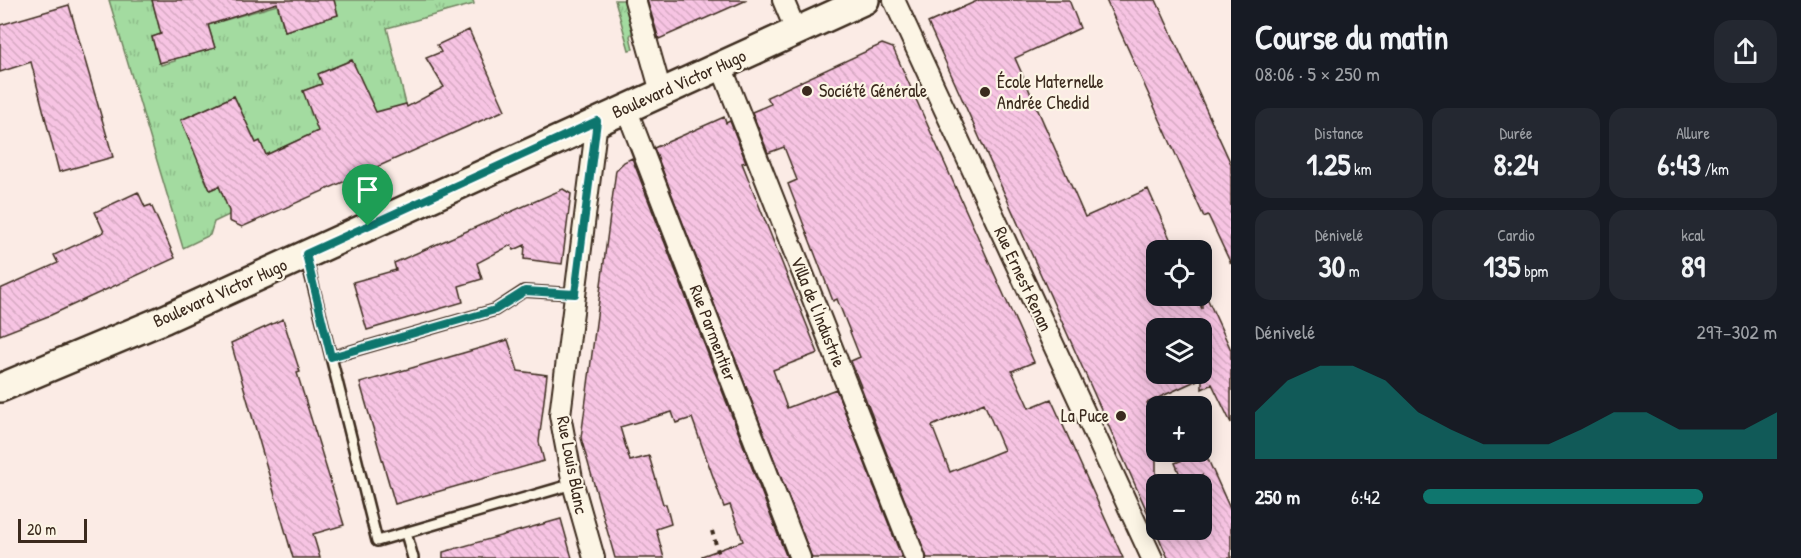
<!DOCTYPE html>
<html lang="fr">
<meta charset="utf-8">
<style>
body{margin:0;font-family:"Patrick Hand",sans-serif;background:#242831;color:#f1f3f6;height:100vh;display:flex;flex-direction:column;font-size:22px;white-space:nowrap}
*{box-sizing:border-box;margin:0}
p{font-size:20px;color:#9ea1a6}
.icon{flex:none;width:33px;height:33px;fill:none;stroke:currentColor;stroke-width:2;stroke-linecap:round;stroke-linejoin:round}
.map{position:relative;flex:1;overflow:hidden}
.panel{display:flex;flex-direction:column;background:#171b24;width:570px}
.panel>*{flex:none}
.tools{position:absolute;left:1146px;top:240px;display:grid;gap:12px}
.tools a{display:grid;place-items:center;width:66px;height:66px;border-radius:12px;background:#171b24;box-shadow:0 3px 15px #0003;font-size:30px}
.scale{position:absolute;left:18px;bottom:15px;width:69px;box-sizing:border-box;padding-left:6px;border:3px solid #3b2a1e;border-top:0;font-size:16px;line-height:21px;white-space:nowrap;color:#3b2a1e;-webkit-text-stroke:4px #fcf5e5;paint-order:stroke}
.pin{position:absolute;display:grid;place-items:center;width:51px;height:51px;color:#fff;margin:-62px -26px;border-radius:50% 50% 50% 0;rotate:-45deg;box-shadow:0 0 6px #0007}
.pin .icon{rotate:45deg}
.round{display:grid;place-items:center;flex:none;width:63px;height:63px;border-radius:18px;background:#242831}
.headline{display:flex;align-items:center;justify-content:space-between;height:102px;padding:0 24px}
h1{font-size:33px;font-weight:700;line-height:45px}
.figures{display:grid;grid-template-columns:repeat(3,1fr);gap:9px;height:102px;padding:6px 24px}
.figures div{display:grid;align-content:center;border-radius:15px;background:#242831;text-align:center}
.figures b{font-size:30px;font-weight:700}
.figures small{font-size:16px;font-weight:400}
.figures p{font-size:16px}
.chart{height:168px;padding:12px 24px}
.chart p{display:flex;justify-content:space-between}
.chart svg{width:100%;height:108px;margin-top:6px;fill:#0f766e;opacity:.7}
ul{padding:0 24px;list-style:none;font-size:20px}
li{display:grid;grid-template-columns:96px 72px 1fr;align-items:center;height:45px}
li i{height:15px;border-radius:8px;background:#0f766e}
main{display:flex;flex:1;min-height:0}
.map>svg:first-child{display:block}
</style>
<main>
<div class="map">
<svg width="1231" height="558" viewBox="0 0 1231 558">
<defs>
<pattern id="grass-tufts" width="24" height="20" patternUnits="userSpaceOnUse" patternTransform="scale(1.5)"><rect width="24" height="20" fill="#a3dba0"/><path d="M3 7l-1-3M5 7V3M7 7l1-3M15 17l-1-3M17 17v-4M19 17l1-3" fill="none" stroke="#8dbc89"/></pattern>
<pattern id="building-back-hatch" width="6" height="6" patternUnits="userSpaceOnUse" patternTransform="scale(1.5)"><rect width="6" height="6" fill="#f7c4e3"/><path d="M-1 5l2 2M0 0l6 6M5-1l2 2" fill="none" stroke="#d5a9c2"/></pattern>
</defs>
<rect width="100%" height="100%" fill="#fbebe5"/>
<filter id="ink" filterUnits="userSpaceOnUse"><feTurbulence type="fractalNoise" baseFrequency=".0167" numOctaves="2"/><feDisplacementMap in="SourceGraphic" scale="12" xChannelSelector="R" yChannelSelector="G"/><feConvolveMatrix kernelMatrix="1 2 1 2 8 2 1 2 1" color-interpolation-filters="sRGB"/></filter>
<g filter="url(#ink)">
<path fill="url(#grass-tufts)" stroke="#6f825f" stroke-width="1.5" d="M 109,0 L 152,0 L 161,34 L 152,37 L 161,65 L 175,61 L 175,58 L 215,48 L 208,25 L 277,5 L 285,31 L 338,15 L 334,0 L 473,0 L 474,4 L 387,28 L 406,104 L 377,115 L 351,60 L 319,74 L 322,84 L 303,91 L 325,128 L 266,155 L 260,142 L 256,143 L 234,96 L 181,120 L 190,141 L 208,165 L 200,169 L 210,190 L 219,186 L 231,214 L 214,222 L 210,235 L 183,248 Z
M 615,0 L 626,0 L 634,29 L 630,36 L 633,49 L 629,50 Z"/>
<path fill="url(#building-back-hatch)" stroke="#3b2a1e" stroke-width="1.5" fill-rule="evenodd" d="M 152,0 L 334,0 L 338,15 L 285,31 L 277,3 L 208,25 L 215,48 L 159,63 L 152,37 L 161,34 Z
M 647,0 L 747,0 L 659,39 Z
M 979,0 L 1069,0 L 1080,28 L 1015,58 L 1085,217 L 1148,189 L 1175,250 L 1156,250 L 1156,296 L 1196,296 L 1202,309 L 1202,287 L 1231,350 L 1231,423 L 1212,384 L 1202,389 L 1202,378 L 1147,403 L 1156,424 L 1156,530 L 1202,530 L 1202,475 L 1184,484 L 1175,463 L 1202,452 L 1202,446 L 1231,511 L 1231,558 L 1168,558 L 1101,409 L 928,23 ZM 1156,328 L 1202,328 L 1202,374 L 1156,374 Z
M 1106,0 L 1156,0 L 1231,164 L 1231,264 L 1208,215 L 1204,217 Z
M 69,5 L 113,157 L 59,172 L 31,62 L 0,72 L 0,25 Z
M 469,30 L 505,110 L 242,227 L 229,221 L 229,211 L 219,186 L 210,190 L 181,120 L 234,96 L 256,143 L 260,141 L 266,155 L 318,131 L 303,91 L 322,84 L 318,74 L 352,60 L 376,112 L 406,104 L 407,107 L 444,87 L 426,58 L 441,52 L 437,45 Z
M 882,44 L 893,48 L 1034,362 L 1012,371 L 1029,408 L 1051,399 L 1123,558 L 927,558 L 851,361 L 860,357 L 837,299 L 833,301 L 788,184 L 797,180 L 784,147 L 768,153 L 752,112 L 771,104 L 767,97 ZM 984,403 L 1004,450 L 950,472 L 932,426 Z
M 724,117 L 726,123 L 730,121 L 746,162 L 742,163 L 818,353 L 773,370 L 787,408 L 836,389 L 902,558 L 812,558 L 654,148 Z
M 632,158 L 787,558 L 703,558 L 702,556 L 743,541 L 730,505 L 724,507 L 692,418 L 676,423 L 672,412 L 620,427 L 630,461 L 649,456 L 663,504 L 666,504 L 671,524 L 656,529 L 664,558 L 615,558 L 581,438 L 616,170 L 624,162 Z
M 563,189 L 571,194 L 562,264 L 524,259 L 525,245 L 514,250 L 511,245 L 477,263 L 482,279 L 459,286 L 463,302 L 367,330 L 353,282 L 396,270 L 394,263 Z
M 138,192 L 145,207 L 151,205 L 175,258 L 51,315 L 0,335 L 0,289 L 58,263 L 54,255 L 104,232 L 95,212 Z
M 283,319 L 300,372 L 297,373 L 344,525 L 313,534 L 320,558 L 293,558 L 231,343 Z
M 508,340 L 518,371 L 547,375 L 539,442 L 544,461 L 395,504 L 360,383 Z
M 561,519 L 572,558 L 443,558 L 443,552 Z"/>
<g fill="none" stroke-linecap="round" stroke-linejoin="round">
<defs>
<path id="service" d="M 306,257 L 377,541 L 573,484
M 331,357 L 495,310 L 524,291 L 575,294
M 406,533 L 413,558"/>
<path id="minor" d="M 635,0 L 661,92
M 783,0 L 796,31
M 894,0 L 1152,558
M 721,66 L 915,558
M 626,108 L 800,558
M 594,558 L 573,484 L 560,415 L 597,121"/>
<path id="secondary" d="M 0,388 L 165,319 L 865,0"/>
</defs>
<use href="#service" stroke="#3b2a1e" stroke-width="14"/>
<use href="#minor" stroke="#3b2a1e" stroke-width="24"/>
<use href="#secondary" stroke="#3b2a1e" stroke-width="32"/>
<path stroke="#3b2a1e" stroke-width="4" stroke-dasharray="4.5 4.5" stroke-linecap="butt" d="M 712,531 L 720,558"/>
<use href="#service" stroke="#fcf5e5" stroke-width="9"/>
<use href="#minor" stroke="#fcf5e5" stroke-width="20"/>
<use href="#secondary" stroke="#fcf5e5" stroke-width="27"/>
</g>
</g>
<g fill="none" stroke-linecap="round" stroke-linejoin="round" filter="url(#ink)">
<defs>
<path id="route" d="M 597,121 L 575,294 L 525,291 L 495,310 L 331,357 L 306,254 Z"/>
</defs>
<use href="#route" stroke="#fff" stroke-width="12"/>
<use href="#route" stroke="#0f766e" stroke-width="8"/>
</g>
<g fill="#3b2a1e" stroke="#fcf5e5" stroke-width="2">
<circle cx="807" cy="91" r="6"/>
<circle cx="985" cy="92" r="6"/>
<circle cx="1121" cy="416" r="6"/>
</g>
<g text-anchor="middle" stroke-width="4.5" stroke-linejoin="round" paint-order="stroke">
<g font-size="18" fill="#3b2a1e" stroke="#fcf5e5" text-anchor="start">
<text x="997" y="88">École Maternelle<tspan x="997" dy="21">Andrée Chedid</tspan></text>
<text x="819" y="97">Société Générale</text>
<text x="1109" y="422" text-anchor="end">La Puce</text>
</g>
<g font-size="18" fill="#3b2a1e" stroke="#fcf5e5">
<text transform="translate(679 84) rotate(-24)" y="6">Boulevard Victor Hugo</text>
<text transform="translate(1023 279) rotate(65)" y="6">Rue Ernest Renan</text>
<text transform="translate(220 293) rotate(-24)" y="6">Boulevard Victor Hugo</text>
<text transform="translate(818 312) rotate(68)" y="6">Villa de l'Industrie</text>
<text transform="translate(713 333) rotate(69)" y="6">Rue Parmentier</text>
<text transform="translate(572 465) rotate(79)" y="6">Rue Louis Blanc</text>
</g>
</g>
</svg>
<div class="tools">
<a><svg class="icon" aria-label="locate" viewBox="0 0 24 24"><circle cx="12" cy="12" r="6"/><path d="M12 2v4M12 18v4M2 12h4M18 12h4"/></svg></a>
<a><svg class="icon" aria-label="layers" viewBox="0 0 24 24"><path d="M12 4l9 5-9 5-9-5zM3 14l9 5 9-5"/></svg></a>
<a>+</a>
<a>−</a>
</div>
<div class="scale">20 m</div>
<div class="pin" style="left:368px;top:226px;background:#1e9e55"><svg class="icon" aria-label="arrive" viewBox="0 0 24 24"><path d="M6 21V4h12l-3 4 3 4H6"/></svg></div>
</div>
<section class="panel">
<div class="headline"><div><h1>Course du matin</h1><p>08:06 · 5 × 250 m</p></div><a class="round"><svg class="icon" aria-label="share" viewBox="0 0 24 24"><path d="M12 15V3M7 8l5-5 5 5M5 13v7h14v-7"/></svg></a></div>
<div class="figures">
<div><p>Distance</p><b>1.25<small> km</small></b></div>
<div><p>Durée</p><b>8:24</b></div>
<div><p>Allure</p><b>6:43<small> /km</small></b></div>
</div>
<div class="figures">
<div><p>Dénivelé</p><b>30<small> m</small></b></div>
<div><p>Cardio</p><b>135<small> bpm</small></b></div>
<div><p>kcal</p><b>89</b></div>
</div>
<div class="chart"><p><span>Dénivelé</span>297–302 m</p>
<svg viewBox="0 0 160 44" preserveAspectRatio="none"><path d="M0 44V25L10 12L20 6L30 6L40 12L50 25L60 32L70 38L80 38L90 38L100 32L110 25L120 25L130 32L140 32L150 32L160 25V44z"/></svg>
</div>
<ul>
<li><b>250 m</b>6:42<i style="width:79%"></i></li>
</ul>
</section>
</main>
